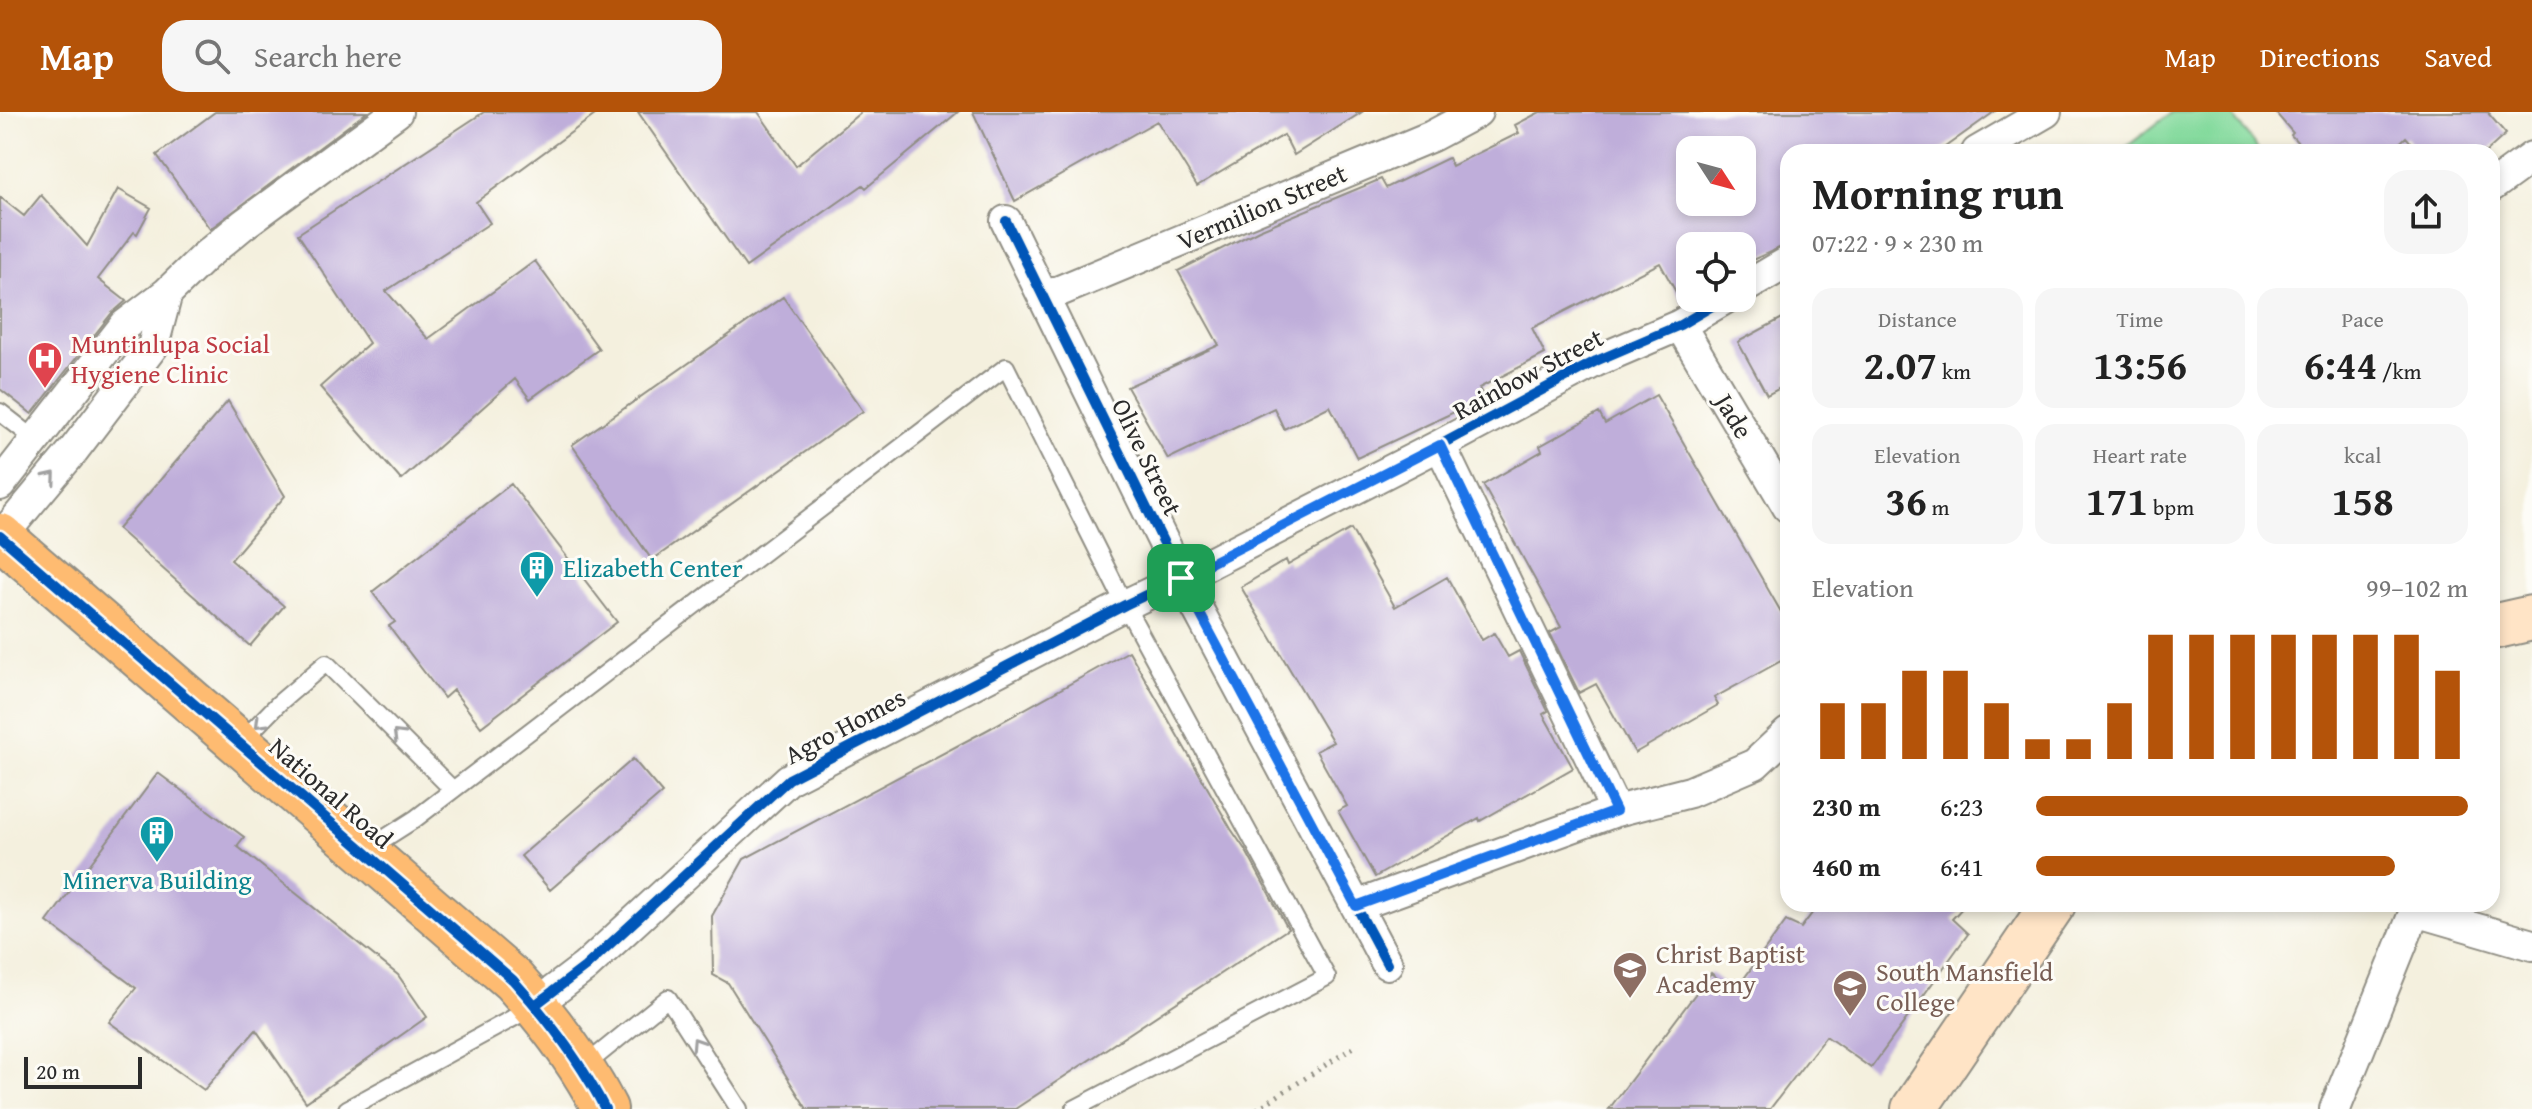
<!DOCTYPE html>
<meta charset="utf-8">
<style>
body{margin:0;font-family:"Gentium Book Plus",serif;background:#f6f6f6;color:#222;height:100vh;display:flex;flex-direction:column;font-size:30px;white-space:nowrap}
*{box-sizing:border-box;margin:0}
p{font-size:26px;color:#767676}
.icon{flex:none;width:44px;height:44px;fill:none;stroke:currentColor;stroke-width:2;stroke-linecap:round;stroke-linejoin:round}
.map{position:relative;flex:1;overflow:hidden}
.drawer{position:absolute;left:1780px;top:32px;width:720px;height:768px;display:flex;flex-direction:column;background:#fff;border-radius:24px;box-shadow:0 4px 12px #0003}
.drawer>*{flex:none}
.needle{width:52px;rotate:126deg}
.fabs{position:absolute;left:1676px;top:24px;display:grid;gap:16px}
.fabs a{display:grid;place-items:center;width:80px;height:80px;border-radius:16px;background:#fff;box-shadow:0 4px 12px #0003;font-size:40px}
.scale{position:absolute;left:24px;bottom:20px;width:118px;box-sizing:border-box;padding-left:8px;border:4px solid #2b2b2b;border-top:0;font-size:22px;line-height:28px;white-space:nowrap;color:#2b2b2b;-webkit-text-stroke:6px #fdfcf7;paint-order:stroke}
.pin{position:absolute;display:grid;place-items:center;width:68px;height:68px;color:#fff;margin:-34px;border-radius:16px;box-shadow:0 4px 12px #0006}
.round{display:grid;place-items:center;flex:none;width:84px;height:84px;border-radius:24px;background:#f6f6f6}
.summary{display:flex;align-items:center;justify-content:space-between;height:136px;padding:0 32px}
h1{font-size:44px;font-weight:600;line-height:60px}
.figures{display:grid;grid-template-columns:repeat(3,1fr);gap:12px;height:136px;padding:8px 32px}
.figures div{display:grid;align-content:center;border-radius:20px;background:#f6f6f6;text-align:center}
.figures b{font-size:40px;font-weight:600}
.figures small{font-size:22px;font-weight:400}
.figures p{font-size:22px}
.chart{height:224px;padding:16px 32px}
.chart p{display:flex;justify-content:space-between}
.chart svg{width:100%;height:144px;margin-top:8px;stroke:#b45309;stroke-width:6}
ul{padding:0 32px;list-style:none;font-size:26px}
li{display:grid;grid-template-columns:128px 96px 1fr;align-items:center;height:60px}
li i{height:20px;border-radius:10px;background:#b45309}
header{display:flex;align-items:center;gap:48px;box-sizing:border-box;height:112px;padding:0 40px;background:#b45309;color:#fff}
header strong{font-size:38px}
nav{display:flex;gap:44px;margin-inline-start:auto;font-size:28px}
.search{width:560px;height:72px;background:#f6f6f6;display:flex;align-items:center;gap:20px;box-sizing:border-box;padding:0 28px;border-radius:24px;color:#767676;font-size:30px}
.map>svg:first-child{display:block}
</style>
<header>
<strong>Map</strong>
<div class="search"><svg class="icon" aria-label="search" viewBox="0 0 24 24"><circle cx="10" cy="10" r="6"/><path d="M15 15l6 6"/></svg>Search here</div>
<nav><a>Map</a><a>Directions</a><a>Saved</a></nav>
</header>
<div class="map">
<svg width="2532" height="997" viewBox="0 0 2532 997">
<rect width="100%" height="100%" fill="#fdfcf7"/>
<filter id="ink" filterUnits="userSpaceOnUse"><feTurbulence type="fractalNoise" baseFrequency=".0125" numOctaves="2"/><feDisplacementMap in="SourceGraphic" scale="16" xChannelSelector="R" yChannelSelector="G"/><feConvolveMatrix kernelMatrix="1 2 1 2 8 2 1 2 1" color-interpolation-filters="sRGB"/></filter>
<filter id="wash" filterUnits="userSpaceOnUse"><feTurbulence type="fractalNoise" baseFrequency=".006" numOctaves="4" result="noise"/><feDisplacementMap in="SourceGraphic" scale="32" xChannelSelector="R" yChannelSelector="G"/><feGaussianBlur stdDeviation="1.8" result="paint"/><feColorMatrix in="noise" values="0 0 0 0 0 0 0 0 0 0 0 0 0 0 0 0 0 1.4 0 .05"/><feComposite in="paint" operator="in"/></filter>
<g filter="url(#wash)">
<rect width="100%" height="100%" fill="#f4f0de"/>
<path fill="#84da9d" stroke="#588264" stroke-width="2" d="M 2172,0 L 2230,0 L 2260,40 L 2128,40 L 2125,36 Z"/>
<g id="blocks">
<path fill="#bfaeda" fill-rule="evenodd" d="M 215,0 L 367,0 L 210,117 L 157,43 Z
M 484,0 L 599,0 L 476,90 L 490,111 L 386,179 L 428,227 L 535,149 L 599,237 L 530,287 L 515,267 L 401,368 L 320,275 L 369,231 L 298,122 Z
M 638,0 L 758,0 L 796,54 L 861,0 L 958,0 L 866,76 L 863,73 L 746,155 Z
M 973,0 L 1362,0 L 1294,43 L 1284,23 L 1197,74 L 1157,9 L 1015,89 Z
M 1540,0 L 1994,0 L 1938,40 L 1788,40 L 1788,132 L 1748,150 L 1742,139 L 1742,134 L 1690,134 L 1690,186 L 1682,191 L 1660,151 L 1532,216 L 1545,242 L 1479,276 L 1484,286 L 1357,346 L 1330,294 L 1284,317 L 1274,296 L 1168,347 L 1127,275 L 1219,233 L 1178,159 L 1259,118 L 1381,67 L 1386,76 L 1448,46 L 1452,54 L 1519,21 L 1515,13 ZM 1690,38 L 1742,38 L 1742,90 L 1690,90 Z
M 2275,0 L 2487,0 L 2506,22 L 2486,40 L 2419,40 L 2406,25 L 2390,40 L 2306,40 L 2291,23 L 2293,21 Z
M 118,77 L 151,96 L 137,122 L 134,120 L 98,167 L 126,189 L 111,202 L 32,302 L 0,277 L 0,85 L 24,104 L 41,83 L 87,134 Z
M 783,185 L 863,299 L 652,448 L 572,333 Z
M 1788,203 L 1788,272 L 1767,283 L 1738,230 Z
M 1656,283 L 1788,512 L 1788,545 L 1714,586 L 1718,593 L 1635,641 L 1596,572 L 1579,581 L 1550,521 L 1561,515 L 1483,373 L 1542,339 L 1540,334 L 1599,301 L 1605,312 Z
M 228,289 L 285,384 L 231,448 L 284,494 L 250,534 L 118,417 Z
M 511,372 L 617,510 L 481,615 L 453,578 L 444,586 L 389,514 L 395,510 L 372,480 Z
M 1351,417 L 1395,495 L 1447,465 L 1482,528 L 1494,521 L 1508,545 L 1519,539 L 1548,599 L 1543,602 L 1573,656 L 1480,709 L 1479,706 L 1375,765 L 1338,699 L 1347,694 L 1316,639 L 1333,630 L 1241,475 L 1286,448 L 1288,453 Z
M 1129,539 L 1231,717 L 1246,739 L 1288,817 L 1015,997 L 807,997 L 728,871 L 713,863 L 712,804 L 744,747 L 987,618 Z
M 633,647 L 662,681 L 550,778 L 521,744 Z
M 158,661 L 244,725 L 237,734 L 398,863 L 427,905 L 306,990 L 256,918 L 204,978 L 109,910 L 136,876 L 47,810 Z
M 1819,792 L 1966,792 L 1952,807 L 1968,822 L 1871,956 L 1826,924 L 1770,997 L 1609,997 L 1711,861 L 1734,880 L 1786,809 L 1801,816 Z"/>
</g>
</g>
<g filter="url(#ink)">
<use href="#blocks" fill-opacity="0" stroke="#908e84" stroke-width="2"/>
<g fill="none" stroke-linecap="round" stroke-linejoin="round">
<defs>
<path id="lane" d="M 0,300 L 36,328
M 241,630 L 279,591 L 326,551 L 453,678
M 368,737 L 415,707 L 1006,255 L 1125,493 L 1327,865 L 1074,997
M 582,956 L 668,886 L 739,997
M 347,997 L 535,894"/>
<path id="street" d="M 1977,40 L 2046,0
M 2492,74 L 2532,45
M 1006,109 L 1181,466 L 1387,852
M 1742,177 L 1788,150
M 1045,185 L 1432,24 L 1477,0
M 1680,213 L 1788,395
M 1440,333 L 1616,699
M 0,373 L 125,213 L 167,181 L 204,145 L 244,112 L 397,0
M 1,425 L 73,339 L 153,234 L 167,181
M 1356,794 L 1616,699 L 1690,680 L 1755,652 L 1788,621
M 535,893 L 585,855 L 789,667 L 1125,493 L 1181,466 L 1440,333 L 1596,249 L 1680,213 L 1726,186
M 2335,997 L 2415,799 L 2532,833"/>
<path id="secondary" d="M 2492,515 L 2532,506
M 1914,997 L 2053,792"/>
<path id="highway" d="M 0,424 L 513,868 C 548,907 581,950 605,997"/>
</defs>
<use href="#lane" stroke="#908e84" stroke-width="20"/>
<use href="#street" stroke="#908e84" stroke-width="34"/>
<use href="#secondary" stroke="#908e84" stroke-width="48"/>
<use href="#highway" stroke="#908e84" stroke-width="48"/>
<path stroke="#908e84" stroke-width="5" stroke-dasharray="2 6" stroke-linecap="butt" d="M 1257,997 L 1357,933"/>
<use href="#lane" stroke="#fff" stroke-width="16"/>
<use href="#street" stroke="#fff" stroke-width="30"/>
<use href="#secondary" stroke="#ffe4c6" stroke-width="44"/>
<use href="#highway" stroke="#febb71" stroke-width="44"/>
<defs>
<path id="cycleway" d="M 1006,109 L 1181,466 L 1387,852
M 0,424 L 513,868 C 548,907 581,950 605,997
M 535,893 L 585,855 L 789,667 L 1125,493 L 1181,466 L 1440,333 L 1596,249 L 1680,213 L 1726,186"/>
</defs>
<use href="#cycleway" stroke="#fdfcf7" stroke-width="15"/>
<use href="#cycleway" stroke="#0057b8" stroke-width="10"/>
</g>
<defs><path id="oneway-chevron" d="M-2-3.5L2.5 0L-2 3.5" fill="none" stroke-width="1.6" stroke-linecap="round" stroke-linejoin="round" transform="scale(2)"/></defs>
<g stroke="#a0a0a0">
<use href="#oneway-chevron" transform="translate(51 365) rotate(-50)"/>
<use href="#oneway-chevron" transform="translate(260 611) rotate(135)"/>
<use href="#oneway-chevron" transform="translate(398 623) rotate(-135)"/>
<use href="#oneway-chevron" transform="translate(697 931) rotate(-123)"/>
</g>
</g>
<g fill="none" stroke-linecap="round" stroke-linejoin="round" filter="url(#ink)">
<defs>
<path id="route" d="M 1440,333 L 1616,699 L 1356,794 L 1181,466 Z"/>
</defs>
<use href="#route" stroke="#fff" stroke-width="16"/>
<use href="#route" stroke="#1a73e8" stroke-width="10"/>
</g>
<defs>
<symbol id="hospital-pin" viewBox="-11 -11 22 30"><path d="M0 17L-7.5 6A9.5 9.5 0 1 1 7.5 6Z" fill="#e0444e" stroke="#fdfcf7"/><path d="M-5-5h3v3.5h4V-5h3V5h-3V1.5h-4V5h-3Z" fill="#fff"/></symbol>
<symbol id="building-pin" viewBox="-11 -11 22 30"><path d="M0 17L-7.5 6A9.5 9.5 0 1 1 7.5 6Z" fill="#0f9aa8" stroke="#fdfcf7"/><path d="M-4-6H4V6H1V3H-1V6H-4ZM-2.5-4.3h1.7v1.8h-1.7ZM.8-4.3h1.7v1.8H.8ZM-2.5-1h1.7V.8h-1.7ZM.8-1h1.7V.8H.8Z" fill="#fff"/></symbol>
<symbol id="school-pin" viewBox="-11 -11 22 30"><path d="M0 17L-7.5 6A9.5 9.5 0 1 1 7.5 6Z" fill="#8d6e63" stroke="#fdfcf7"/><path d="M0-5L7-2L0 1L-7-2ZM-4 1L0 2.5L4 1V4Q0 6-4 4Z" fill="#fff"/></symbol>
<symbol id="university-pin" viewBox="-11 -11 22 30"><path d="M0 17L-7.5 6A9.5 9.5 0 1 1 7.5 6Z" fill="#8d6e63" stroke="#fdfcf7"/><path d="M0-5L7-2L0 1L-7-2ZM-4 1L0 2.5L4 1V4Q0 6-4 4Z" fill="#fff"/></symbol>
</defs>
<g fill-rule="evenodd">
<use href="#hospital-pin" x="25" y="227" width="40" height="54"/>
<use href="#building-pin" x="517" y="436" width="40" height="54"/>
<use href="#building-pin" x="137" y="701" width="40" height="54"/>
<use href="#school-pin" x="1610" y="837" width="40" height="54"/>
<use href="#university-pin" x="1830" y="855" width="40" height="54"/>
</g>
<g text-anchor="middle" stroke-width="6" stroke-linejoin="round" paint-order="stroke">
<g font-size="26" fill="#2b2b2b" stroke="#fdfcf7">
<text transform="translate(1262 95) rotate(-23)" y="9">Vermilion Street</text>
<text transform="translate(1528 262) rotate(-28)" y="9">Rainbow Street</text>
<text transform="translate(1734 304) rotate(59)" y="9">Jade</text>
<text transform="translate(1147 345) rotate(64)" y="9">Olive Street</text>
<text transform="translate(845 614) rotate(-28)" y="9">Agro Homes</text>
<text transform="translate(331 681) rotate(41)" y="9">National Road</text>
</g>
<g font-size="26" fill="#be3a42" stroke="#fdfcf7" text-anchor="start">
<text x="71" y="241">Muntinlupa Social<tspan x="71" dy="30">Hygiene Clinic</tspan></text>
</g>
<g font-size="26" fill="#0d838f" stroke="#fdfcf7" text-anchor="start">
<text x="563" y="465">Elizabeth Center</text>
<text x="157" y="777" text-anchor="middle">Minerva Building</text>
</g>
<g font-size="26" fill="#785e54" stroke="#fdfcf7" text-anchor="start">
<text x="1656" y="851">Christ Baptist<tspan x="1656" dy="30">Academy</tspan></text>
<text x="1876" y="869">South Mansfield<tspan x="1876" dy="30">College</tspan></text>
</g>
</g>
</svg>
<div class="fabs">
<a><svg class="needle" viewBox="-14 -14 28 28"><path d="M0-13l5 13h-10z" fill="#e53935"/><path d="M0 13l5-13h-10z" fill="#767676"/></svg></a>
<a><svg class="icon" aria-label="locate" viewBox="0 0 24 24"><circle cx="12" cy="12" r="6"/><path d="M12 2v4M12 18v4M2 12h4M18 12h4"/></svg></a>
</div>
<div class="scale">20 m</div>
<div class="pin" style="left:1181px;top:466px;background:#1e9e55"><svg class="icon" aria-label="arrive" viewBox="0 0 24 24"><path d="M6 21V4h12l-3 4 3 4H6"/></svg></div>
<section class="drawer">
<div class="summary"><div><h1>Morning run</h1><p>07:22 · 9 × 230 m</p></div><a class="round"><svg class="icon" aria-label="share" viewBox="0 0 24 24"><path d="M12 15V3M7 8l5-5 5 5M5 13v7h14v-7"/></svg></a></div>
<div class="figures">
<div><p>Distance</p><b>2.07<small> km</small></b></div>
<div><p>Time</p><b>13:56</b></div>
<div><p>Pace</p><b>6:44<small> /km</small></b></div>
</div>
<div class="figures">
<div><p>Elevation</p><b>36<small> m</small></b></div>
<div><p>Heart rate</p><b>171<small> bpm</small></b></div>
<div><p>kcal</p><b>158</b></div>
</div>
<div class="chart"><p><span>Elevation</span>99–102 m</p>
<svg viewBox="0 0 160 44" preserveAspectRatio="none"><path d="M5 44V27M15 44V27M25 44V17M35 44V17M45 44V27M55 44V38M65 44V38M75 44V27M85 44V6M95 44V6M105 44V6M115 44V6M125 44V6M135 44V6M145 44V6M155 44V17"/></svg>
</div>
<ul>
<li><b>230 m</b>6:23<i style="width:100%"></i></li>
<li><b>460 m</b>6:41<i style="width:83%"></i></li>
</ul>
</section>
</div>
